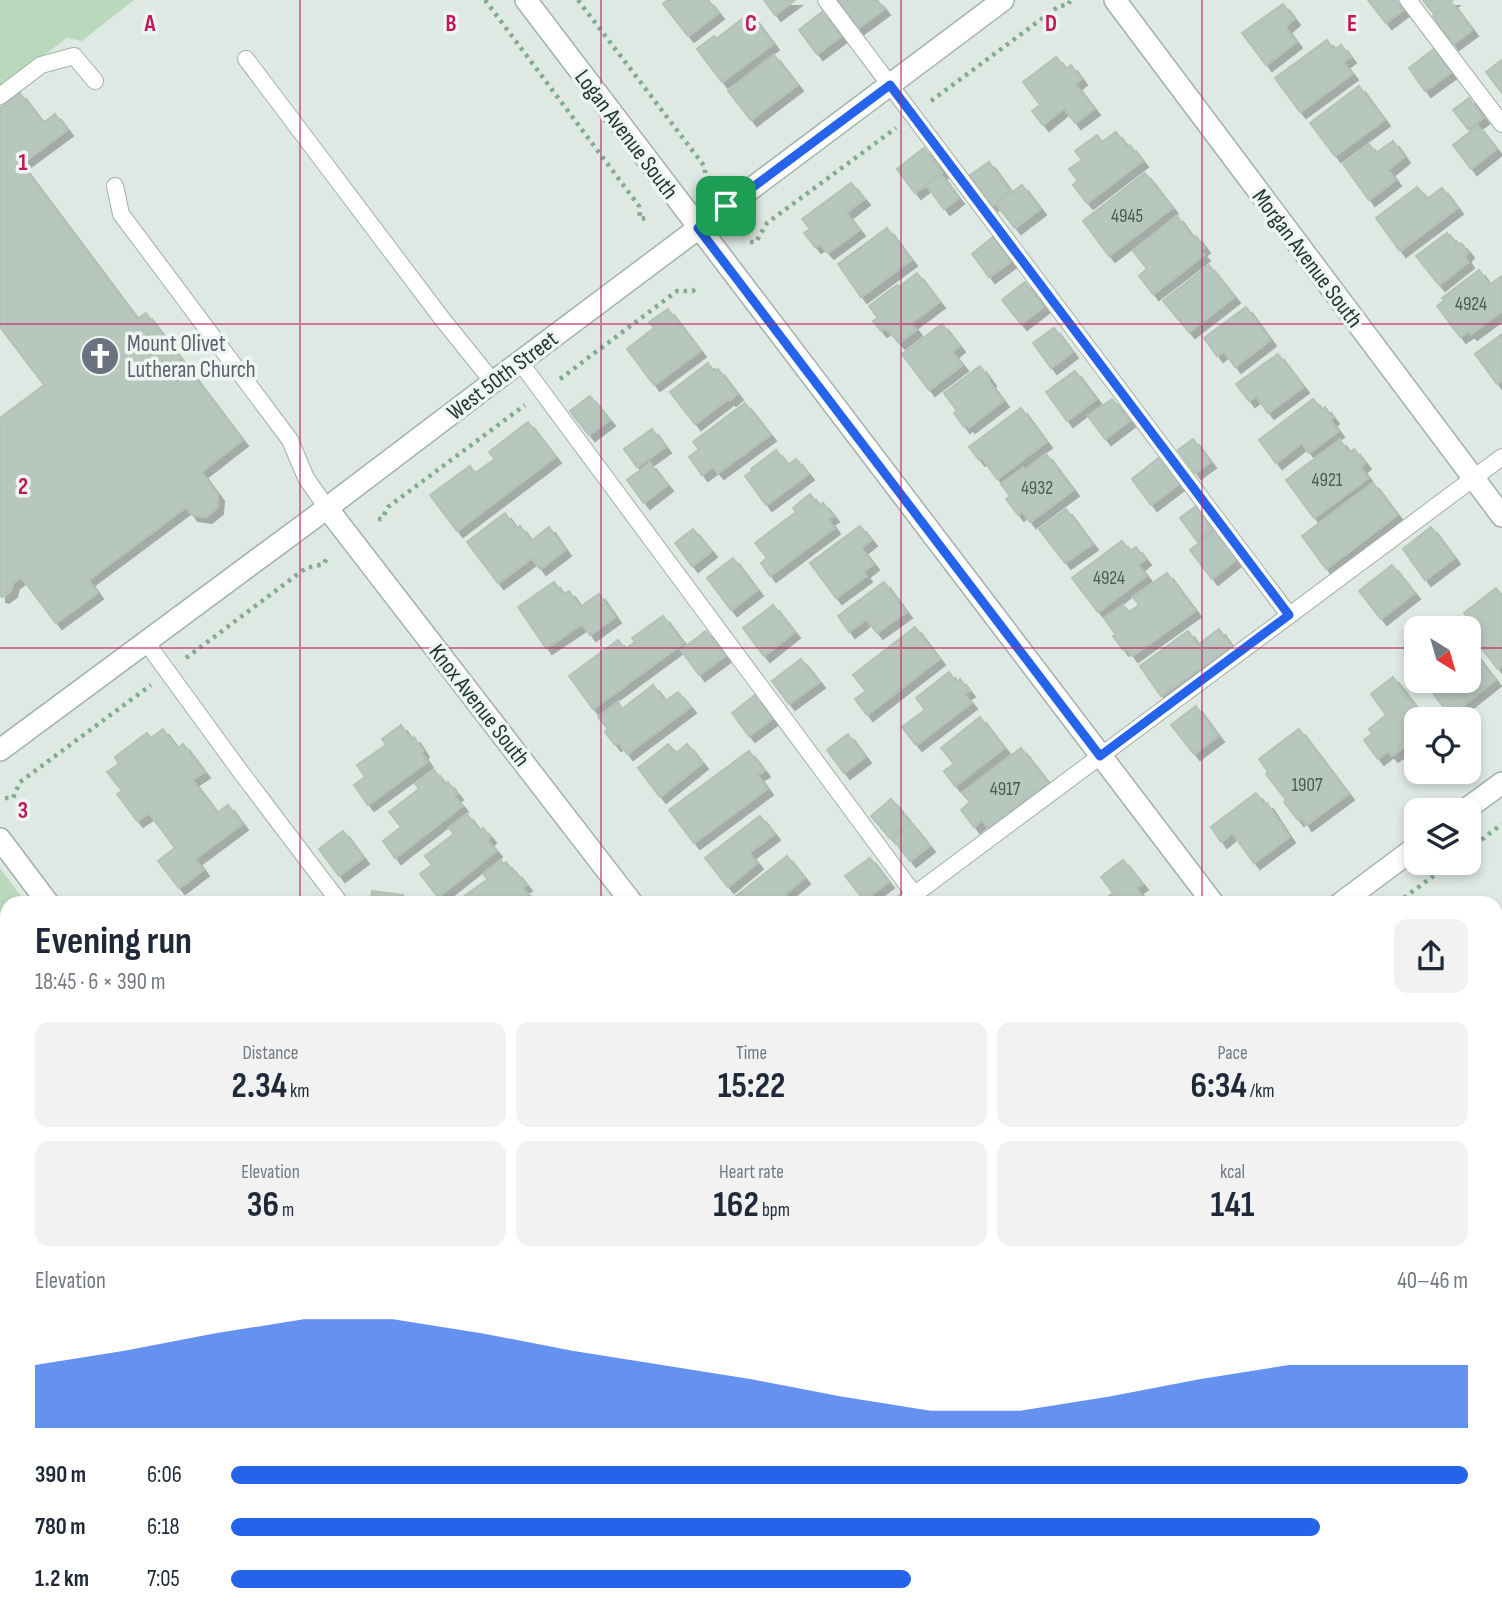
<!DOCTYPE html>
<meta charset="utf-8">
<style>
body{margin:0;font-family:"Sofia Sans Condensed",sans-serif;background:#f2f2f3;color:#1f2937;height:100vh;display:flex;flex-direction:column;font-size:26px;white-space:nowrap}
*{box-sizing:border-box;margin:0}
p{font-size:23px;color:#747a83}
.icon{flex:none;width:38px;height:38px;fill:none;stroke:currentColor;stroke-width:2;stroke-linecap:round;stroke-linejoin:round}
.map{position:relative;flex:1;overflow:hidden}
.drawer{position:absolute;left:0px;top:896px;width:1503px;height:726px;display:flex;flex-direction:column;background:#fff;border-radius:21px 21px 0 0;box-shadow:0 4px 10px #0003}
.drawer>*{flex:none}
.needle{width:46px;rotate:143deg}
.tools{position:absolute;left:1404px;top:616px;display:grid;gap:14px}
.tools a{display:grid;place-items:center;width:77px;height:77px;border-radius:14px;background:#fff;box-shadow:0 4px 10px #0003;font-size:35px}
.pin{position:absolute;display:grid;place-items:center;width:60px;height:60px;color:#fff;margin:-30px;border-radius:14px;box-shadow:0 4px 10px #0006}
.round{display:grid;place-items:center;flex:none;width:74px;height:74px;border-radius:14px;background:#f2f2f3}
.head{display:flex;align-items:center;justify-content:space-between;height:119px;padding:0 35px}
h1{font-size:38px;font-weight:700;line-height:52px}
.figures{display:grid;grid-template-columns:repeat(3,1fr);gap:10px;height:119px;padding:7px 35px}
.figures div{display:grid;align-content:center;border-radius:14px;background:#f2f2f3;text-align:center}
.figures b{font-size:35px;font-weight:700}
.figures small{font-size:19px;font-weight:400}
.figures p{font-size:19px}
.chart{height:196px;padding:14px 35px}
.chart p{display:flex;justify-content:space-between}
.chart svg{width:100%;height:126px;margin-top:7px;fill:#2563eb;opacity:.7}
ul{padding:0 35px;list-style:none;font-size:23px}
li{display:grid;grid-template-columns:112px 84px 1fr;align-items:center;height:52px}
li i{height:18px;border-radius:9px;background:#2563eb}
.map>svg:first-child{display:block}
</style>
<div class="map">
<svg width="1502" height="1621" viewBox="0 0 1502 1621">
<defs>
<filter id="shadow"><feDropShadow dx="6" dy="6" stdDeviation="0" flood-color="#0004"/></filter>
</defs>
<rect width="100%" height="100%" fill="#dfe9e3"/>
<path fill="#bad9bc" d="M 0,0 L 134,0 L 82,41 L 67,38 L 0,88 Z
M 0,868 L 26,903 L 7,903 L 7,1615 L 356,1615 L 349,1621 L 0,1621 Z"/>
<path fill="#b8c7be" stroke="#b2c2b9" stroke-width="2" filter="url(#shadow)" d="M 668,0 L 708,0 L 718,13 L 688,36 L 663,4 Z
M 764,0 L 795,0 L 775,15 Z
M 840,0 L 877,0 L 884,9 L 858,28 L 838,1 Z
M 1368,0 L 1396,0 L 1403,10 L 1386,23 Z
M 1423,0 L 1453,0 L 1434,14 Z
M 1451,2 L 1472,30 L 1453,44 L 1433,16 Z
M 1283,4 L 1294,19 L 1285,27 L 1296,42 L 1266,65 L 1242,33 Z
M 822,12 L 841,36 L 817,54 L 799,30 Z
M 750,13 L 773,44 L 722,82 L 697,49 L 714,36 L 716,39 Z
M 1327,40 L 1334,50 L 1341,45 L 1350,57 L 1343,62 L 1352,74 L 1300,112 L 1275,78 Z
M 1434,49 L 1451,72 L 1425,91 L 1409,68 Z
M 774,55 L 797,85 L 751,120 L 728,91 Z
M 1056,57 L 1066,69 L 1071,65 L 1081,79 L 1075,84 L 1094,109 L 1075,123 L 1064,108 L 1043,125 L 1032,111 L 1040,105 L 1023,82 Z
M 1502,60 L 1502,93 L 1486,72 Z
M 1359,86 L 1384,120 L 1335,156 L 1310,123 Z
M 20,93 L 43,123 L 55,114 L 67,130 L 21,164 L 137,319 L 146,313 L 242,440 L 201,472 L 218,495 L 217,508 L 206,517 L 192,515 L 186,507 L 88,580 L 97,593 L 56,623 L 21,577 L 13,583 L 11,591 L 3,597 L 0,596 L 0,418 L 44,385 L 0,327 L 0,108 Z
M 1469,98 L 1483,118 L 1468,129 L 1453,110 Z
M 1478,126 L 1496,149 L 1471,169 L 1453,145 Z
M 1116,132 L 1127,147 L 1130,145 L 1142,161 L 1087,203 L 1073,185 L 1078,181 L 1069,169 L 1082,160 L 1075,151 L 1097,135 L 1102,142 Z
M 1393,141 L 1404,157 L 1388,170 L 1395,180 L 1369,200 L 1343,164 L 1369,144 L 1376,153 Z
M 924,148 L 942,172 L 915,193 L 897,169 Z
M 989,162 L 1010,191 L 992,205 L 969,176 Z
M 1145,173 L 1172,208 L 1109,256 L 1083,221 Z
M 941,175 L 958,198 L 944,209 L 927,186 Z
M 851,183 L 864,199 L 846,213 L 859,230 L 828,253 L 820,244 L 815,247 L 804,233 L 810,229 L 802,219 Z
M 1022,185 L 1040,209 L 1015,228 L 996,204 Z
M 1417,187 L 1427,199 L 1442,188 L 1457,208 L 1400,251 L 1376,218 Z
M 1177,216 L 1193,238 L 1196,236 L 1204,247 L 1200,250 L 1204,255 L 1153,294 L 1139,276 L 1147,269 L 1133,251 Z
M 887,228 L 911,260 L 861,297 L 838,264 Z
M 1447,233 L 1449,236 L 1450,235 L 1456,243 L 1455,244 L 1456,246 L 1461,243 L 1468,252 L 1464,256 L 1468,262 L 1439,285 L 1416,256 Z
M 993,237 L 1011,261 L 989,277 L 972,254 Z
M 1209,265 L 1234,297 L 1189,332 L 1163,301 Z
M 1479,270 L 1489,285 L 1502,276 L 1502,311 L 1471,334 L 1469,331 L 1460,337 L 1437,306 L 1444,301 L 1442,298 Z
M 917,273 L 939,302 L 911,323 L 916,330 L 899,343 L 886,328 L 881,331 L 873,321 L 878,318 L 869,306 L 897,285 L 899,287 Z
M 1025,282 L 1043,307 L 1021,324 L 1002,300 Z
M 1246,307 L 1270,340 L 1235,367 L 1224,351 L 1217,356 L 1204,338 Z
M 668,309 L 700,351 L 654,385 L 627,349 L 654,328 L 649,322 Z
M 942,324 L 959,346 L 952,352 L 962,365 L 929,390 L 902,354 Z
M 1054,328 L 1072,352 L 1051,368 L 1033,343 Z
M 1502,334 L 1502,380 L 1497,384 L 1475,354 Z
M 1278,354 L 1303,387 L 1268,413 L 1256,396 L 1249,401 L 1236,384 Z
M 708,363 L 714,371 L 718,369 L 737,394 L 730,400 L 729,398 L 695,424 L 670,392 Z
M 980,366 L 990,380 L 989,382 L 1003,401 L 969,427 L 967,424 L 964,427 L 954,413 L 957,411 L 944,393 Z
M 1075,371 L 1096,399 L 1067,421 L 1046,392 Z
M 590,396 L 609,420 L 589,435 L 570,411 Z
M 1112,399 L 1129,421 L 1105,439 L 1088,416 Z
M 1313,399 L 1322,410 L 1325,407 L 1333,418 L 1330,420 L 1338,431 L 1309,453 L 1302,443 L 1276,463 L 1259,440 Z
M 745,403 L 770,435 L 718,473 L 713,467 L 702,475 L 689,457 L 699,449 L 693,442 Z
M 1021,408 L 1046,442 L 997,479 L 982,458 L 979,460 L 969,447 Z
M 528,422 L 555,457 L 457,531 L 430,495 L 470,466 L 475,473 L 495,459 L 489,452 Z
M 652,429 L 665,447 L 637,467 L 624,449 Z
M 1193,439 L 1210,462 L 1195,473 L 1178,450 Z
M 1340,440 L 1349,453 L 1354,449 L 1365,463 L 1360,467 L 1368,478 L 1314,518 L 1286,480 Z
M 776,450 L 788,465 L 796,459 L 808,474 L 766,505 L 745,476 L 752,471 L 751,469 Z
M 1046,454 L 1073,490 L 1030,522 L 1022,511 L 1018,515 L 1006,499 L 1010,496 L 1001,484 L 1023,468 L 1025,470 Z
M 1160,457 L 1180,483 L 1151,505 L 1132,479 Z
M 650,463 L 667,485 L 644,503 L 627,480 Z
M 1373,483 L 1397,515 L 1326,569 L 1302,536 Z
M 810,494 L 819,506 L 823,503 L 833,516 L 828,519 L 834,528 L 770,576 L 761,563 L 767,558 L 755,543 L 796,512 L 793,508 Z
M 1196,506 L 1213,529 L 1197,541 L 1180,518 Z
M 1066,509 L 1092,544 L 1065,563 L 1039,529 Z
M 505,513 L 516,529 L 520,526 L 531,541 L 549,527 L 565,550 L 540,569 L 532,558 L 498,583 L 467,542 Z
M 860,526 L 871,540 L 861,548 L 873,564 L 863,572 L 866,576 L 836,598 L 810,563 Z
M 1431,527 L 1454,558 L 1425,580 L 1403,549 Z
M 693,529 L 711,551 L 692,566 L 675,543 Z
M 1216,530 L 1238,558 L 1212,579 L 1190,550 Z
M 1122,541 L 1130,551 L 1136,547 L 1145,559 L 1138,565 L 1146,576 L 1098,612 L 1072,578 Z
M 733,558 L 757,590 L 731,610 L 707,578 Z
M 1392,565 L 1414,593 L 1381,619 L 1359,591 Z
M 1167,573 L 1195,611 L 1132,656 L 1126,648 L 1123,650 L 1113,636 L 1116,635 L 1104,618 L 1123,605 L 1129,612 L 1139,605 L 1133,597 Z
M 554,582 L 563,595 L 569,591 L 580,607 L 599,594 L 615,617 L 590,635 L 582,624 L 546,648 L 518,607 Z
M 884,582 L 906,612 L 877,633 L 866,619 L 849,632 L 838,616 Z
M 1496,588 L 1502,596 L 1502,666 L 1498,669 L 1468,631 L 1474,626 L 1464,613 Z
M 773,605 L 794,632 L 764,656 L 743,628 Z
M 663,616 L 683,643 L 593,709 L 569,676 L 618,640 L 625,649 L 635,642 L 632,638 Z
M 915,627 L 939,659 L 867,715 L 855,699 L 866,691 L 853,675 Z
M 1219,629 L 1231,646 L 1161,696 L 1140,666 L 1188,631 L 1198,645 Z
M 706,631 L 725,656 L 699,675 L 681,650 Z
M 1469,646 L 1495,680 L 1450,716 L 1424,681 L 1468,681 Z
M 801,659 L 819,682 L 789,704 L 772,681 Z
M 949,672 L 956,682 L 960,679 L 969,691 L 964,694 L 971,703 L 916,745 L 902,727 L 925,710 L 916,698 Z
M 1393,677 L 1425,719 L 1416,719 L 1416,739 L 1392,756 L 1388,751 L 1378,759 L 1364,740 L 1372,734 L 1369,729 L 1386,715 L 1371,694 Z
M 653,685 L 665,701 L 678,692 L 690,707 L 627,754 L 619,743 L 615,745 L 605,732 L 608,729 L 598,717 L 618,702 L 622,709 Z
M 755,695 L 773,718 L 749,736 L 732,713 Z
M 1196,706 L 1218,736 L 1194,754 L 1171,725 Z
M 980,717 L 1004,748 L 955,786 L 944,771 L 954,764 L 941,748 Z
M 401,725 L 411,740 L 414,737 L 423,751 L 421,753 L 427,762 L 368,805 L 354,785 L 365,777 L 357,765 L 386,745 L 382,739 Z
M 163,729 L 177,749 L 183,744 L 204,772 L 192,780 L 217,813 L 228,805 L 242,824 L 195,859 L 203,870 L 179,888 L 158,861 L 175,848 L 149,813 L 137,821 L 117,794 L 122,791 L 107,772 L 119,764 L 115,757 L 147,733 L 151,738 Z
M 1299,729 L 1348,794 L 1306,825 L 1301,817 L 1298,820 L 1284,802 L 1286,800 L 1266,774 L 1268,772 L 1259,759 Z
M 848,734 L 865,757 L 844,773 L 827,750 Z
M 668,744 L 676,753 L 687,744 L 702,763 L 660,797 L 638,768 Z
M 1021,748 L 1048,783 L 988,828 L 982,820 L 974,827 L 961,810 L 970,802 L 962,793 Z
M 749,751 L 764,771 L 757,775 L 767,789 L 694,843 L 669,810 Z
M 434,770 L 445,784 L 448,782 L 457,794 L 454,796 L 462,806 L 395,858 L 383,841 L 401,827 L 389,812 L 419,789 L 415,784 Z
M 1256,793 L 1265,805 L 1267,803 L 1289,837 L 1254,863 L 1232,833 L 1221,842 L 1211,827 Z
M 891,799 L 910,822 L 890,838 L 871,816 Z
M 467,814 L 480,831 L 483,828 L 490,837 L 487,840 L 496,851 L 438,897 L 420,874 L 432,865 L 425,856 L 454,834 L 449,828 Z
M 760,816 L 774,834 L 749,853 L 757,863 L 728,887 L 705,858 Z
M 912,824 L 929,846 L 910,861 L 893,839 Z
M 343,831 L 363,858 L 339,876 L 319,849 Z
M 787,856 L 804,878 L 785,894 L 792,903 L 740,903 L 735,897 Z
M 870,858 L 888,882 L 864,900 L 845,876 Z
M 501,860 L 503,864 L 506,862 L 513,871 L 511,872 L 512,874 L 516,872 L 526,885 L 522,887 L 529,896 L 519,903 L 461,903 L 459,900 L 488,879 L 483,874 Z
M 1123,860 L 1142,884 L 1136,888 L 1147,903 L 1106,903 L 1104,900 L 1113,893 L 1101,877 Z
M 372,891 L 403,895 L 402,903 L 371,903 Z
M 1496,910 L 1502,918 L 1502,990 L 1496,995 Z
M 1496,1241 L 1502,1245 L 1502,1291 L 1496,1286 Z
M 1496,1313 L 1502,1318 L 1501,1377 L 1496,1372 Z
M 1496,1498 L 1502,1502 L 1502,1568 L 1496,1576 Z
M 713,1615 L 776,1615 L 777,1617 L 779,1616 L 783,1621 L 717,1621 Z
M 967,1615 L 1040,1615 L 1033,1621 L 971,1621 Z
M 1381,1615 L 1395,1615 L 1404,1620 L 1377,1621 Z
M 1451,1615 L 1471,1615 L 1467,1621 L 1460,1621 Z"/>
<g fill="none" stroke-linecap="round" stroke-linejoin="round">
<defs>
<path id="service" d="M 826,0 L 1289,615
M 1408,0 L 1502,124
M 246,59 L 443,320 L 493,382
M 0,96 L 41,65 L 74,56 L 95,81
M 115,186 L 121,214 L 290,440 L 306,478 L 327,508
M 520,362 L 914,894
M 146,642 L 240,771 L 340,903
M 903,903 L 1502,457
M 1496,1119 L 1502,1115"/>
<path id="minor" d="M 526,0 L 1213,903
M 1115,0 L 1502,516
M 327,508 L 632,903
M 1465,810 L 1502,783
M 0,839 L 48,903
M 1341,903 L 1416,847
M 584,1615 L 588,1621
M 1168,1615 L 1172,1621
M 382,1621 L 390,1615"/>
<path id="secondary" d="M 0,750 L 327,508 L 493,382 L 1003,0"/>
</defs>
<use href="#service" stroke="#a3b0a9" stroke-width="18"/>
<use href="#minor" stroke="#a3b0a9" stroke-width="24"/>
<use href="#secondary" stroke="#a0b4a9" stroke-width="24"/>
<path stroke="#82aa96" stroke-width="4.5" stroke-dasharray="3.5 5" stroke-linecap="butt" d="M 485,0 L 639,206 L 640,219 L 646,218
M 578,0 L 705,167 L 705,173
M 931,101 L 1059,6 L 1068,5 L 1070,1
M 750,242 L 756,242 L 767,223 L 896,128
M 560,379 L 677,291 L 693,291 L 698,286
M 378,519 L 382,519 L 388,507 L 525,405
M 186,658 L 306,568 L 324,564 L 326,559
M 5,798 L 13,798 L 20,782 L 151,685
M 1468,850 L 1502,824
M 1397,903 L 1451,863
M 1128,1615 L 1133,1621"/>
<use href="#service" stroke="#fff" stroke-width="16"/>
<use href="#minor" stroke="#fff" stroke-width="21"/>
<use href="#secondary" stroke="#fff" stroke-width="21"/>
</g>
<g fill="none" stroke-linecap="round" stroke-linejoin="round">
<defs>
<path id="route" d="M 890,85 L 1289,615 L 1100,756 L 698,228 Z"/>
</defs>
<use href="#route" stroke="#fff" stroke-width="14"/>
<use href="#route" stroke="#2563eb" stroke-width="9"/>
</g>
<path fill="none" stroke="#c2185b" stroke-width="2" stroke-opacity="0.55" d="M 300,0 L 300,903M 601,0 L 601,903M 901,0 L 901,903M 1202,0 L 1202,903M 0,324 L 1502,324M 0,648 L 1416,648M 1468,648 L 1502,648M 0,973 L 7,973M 1496,973 L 1502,973M 0,1297 L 7,1297M 1496,1297 L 1502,1297M 300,1615 L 300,1621M 601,1615 L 601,1621M 901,1615 L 901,1621M 1202,1615 L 1202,1621"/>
<defs>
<symbol id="church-disc" viewBox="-11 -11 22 22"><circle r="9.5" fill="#6b7280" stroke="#eff6f2"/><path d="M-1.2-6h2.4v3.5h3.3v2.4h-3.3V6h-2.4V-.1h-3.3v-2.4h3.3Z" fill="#fff"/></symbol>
</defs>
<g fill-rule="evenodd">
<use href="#church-disc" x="78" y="334" width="44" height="44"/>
</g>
<g text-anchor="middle" stroke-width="7" stroke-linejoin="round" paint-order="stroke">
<g font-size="19" fill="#485c52">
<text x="1127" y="222">4945</text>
<text x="1471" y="310">4924</text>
<text x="1327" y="486">4921</text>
<text x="1037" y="494">4932</text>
<text x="1109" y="584">4924</text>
<text x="1307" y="791">1907</text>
<text x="1005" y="795">4917</text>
</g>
<g font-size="23" fill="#22382e" stroke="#eff6f2">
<text transform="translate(627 134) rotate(53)" y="8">Logan Avenue South</text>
<text transform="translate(1308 258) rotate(53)" y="8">Morgan Avenue South</text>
<text transform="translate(502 375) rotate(-37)" y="8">West 50th Street</text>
<text transform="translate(480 705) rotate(52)" y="8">Knox Avenue South</text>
</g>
<g font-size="23" fill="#5b616d" stroke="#eff6f2" text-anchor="start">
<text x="127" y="351">Mount Olivet<tspan x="127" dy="26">Lutheran Church</tspan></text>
</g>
</g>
<g font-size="23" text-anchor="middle" font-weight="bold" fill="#c2185b" stroke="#eff6f2" stroke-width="7" stroke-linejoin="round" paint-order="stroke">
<text x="150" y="31">A</text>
<text x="451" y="31">B</text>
<text x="751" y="31">C</text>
<text x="1051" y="31">D</text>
<text x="1352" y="31">E</text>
<text x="23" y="170">1</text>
<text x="23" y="494">2</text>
<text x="23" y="818">3</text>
</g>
</svg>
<div class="tools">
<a><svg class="needle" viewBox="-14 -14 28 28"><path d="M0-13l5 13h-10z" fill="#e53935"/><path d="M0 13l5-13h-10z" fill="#747a83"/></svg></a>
<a><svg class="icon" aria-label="locate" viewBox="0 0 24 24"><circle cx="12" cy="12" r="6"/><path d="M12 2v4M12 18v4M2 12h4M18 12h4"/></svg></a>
<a><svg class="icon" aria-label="layers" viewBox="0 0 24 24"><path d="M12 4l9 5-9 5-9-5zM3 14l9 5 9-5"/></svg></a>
</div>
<div class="pin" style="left:726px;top:206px;background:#1e9e55"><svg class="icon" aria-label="arrive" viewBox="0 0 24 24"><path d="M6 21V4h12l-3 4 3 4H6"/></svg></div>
<section class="drawer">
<div class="head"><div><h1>Evening run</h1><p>18:45 · 6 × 390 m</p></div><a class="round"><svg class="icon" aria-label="share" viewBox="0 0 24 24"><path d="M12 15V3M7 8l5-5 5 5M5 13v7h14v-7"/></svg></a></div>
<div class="figures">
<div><p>Distance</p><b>2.34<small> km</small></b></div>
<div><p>Time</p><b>15:22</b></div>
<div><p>Pace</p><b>6:34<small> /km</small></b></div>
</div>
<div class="figures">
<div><p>Elevation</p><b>36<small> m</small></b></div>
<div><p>Heart rate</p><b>162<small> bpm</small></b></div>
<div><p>kcal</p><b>141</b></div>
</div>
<div class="chart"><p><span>Elevation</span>40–46 m</p>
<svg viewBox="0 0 160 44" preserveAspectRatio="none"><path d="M0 44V22L10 17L20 11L30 6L40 6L50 11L60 17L70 22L80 27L90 33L100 38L110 38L120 33L130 27L140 22L150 22L160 22V44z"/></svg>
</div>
<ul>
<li><b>390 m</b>6:06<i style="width:100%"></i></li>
<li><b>780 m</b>6:18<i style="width:88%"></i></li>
<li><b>1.2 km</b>7:05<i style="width:55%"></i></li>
</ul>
</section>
</div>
